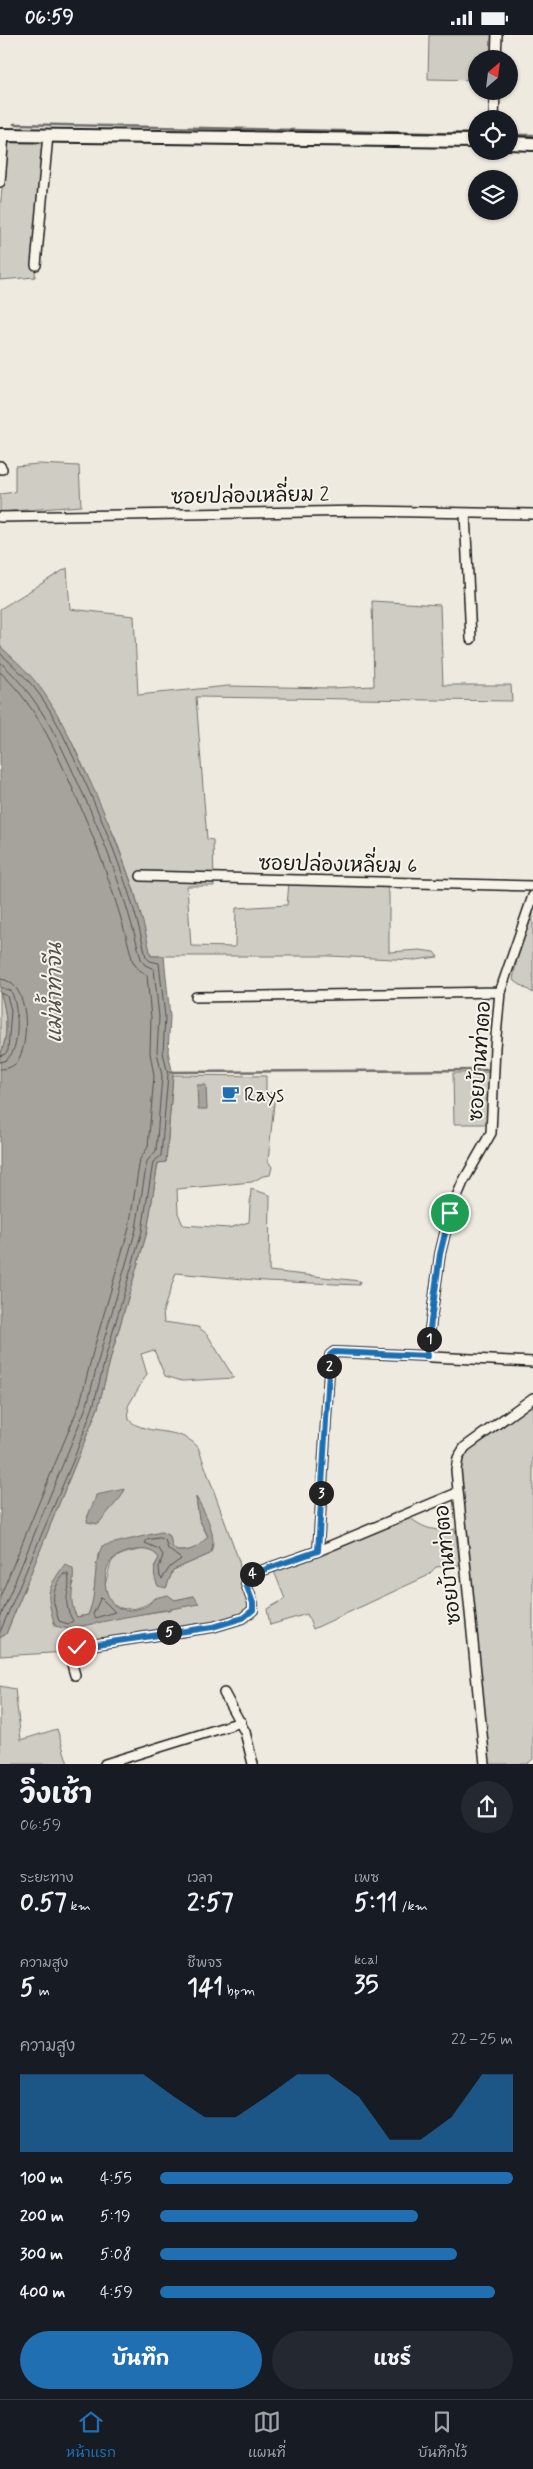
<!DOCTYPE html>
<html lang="th">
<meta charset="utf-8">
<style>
body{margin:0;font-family:Mynerve,"Playpen Sans Thai",sans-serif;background:#242831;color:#f1f3f6;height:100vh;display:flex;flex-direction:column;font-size:19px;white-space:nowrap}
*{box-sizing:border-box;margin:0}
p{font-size:16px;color:#9ea1a6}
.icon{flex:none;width:28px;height:28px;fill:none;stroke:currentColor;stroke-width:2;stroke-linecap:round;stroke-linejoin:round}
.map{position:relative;height:1729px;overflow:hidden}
.drawer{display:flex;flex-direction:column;background:#171b24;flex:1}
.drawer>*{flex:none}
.needle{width:32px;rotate:28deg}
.fabs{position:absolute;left:468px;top:15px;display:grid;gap:10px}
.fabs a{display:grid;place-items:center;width:50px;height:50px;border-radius:50%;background:#171b24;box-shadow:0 1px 4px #0004;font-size:25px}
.pin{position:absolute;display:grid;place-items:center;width:42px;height:42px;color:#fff;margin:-21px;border:2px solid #fff;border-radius:50%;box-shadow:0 1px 5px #0007}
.km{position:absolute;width:25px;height:25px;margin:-12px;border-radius:50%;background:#222;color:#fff;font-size:14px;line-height:25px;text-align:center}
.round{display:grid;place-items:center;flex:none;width:52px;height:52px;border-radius:26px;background:#242831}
.head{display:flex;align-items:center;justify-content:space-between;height:85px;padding:0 20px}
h1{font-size:28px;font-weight:700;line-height:38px}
.figures{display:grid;grid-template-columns:repeat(3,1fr);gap:8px;height:85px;padding:5px 20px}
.figures div{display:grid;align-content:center}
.figures b{font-size:25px;font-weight:700}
.figures small{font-size:14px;font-weight:400}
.figures p{font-size:14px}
.chart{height:140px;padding:10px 20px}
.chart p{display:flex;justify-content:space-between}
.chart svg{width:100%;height:90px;margin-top:5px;fill:#1f6fb2;opacity:.7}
.primary-button{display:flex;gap:10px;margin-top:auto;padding:10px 20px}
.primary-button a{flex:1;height:58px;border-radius:30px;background:#1f6fb2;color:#fff;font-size:20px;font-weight:700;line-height:58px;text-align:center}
.primary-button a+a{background:#242831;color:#f1f3f6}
ul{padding:0 20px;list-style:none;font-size:16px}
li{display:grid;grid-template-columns:80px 60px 1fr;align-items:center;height:38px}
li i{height:12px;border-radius:6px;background:#1f6fb2}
.status{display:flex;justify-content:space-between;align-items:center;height:35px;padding:0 25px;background:#171b24;direction:ltr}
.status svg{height:14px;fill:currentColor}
.dock{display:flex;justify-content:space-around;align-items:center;height:70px;border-top:1px solid #363941;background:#171b24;font-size:14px;color:#9ea1a6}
.dock a{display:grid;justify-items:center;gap:2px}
.dock .selected{color:#1f6fb2}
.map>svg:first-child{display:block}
</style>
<div class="status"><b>06:59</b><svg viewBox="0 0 49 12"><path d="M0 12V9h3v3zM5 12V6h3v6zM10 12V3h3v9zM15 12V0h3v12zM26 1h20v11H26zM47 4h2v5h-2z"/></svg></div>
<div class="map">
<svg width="533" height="1729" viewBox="0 0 533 1729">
<rect width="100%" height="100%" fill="#eeeae0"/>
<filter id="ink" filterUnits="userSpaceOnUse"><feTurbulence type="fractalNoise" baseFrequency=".02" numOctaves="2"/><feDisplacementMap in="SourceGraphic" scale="10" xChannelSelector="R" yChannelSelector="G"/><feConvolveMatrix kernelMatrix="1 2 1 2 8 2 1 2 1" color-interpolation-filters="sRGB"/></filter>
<g filter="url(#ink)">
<path fill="#cfccc3" stroke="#767470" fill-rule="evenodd" d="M 429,0 L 491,0 L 491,24 L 476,24 L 476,45 L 428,44 Z
M 10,107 L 44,107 L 35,242 L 0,245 L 0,174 L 6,113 Z
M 39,429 L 79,431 L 81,471 L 0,477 L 0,459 L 15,457 L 15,431 Z
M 67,533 L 70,574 L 134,581 L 138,660 L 228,651 L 331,653 L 374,651 L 372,566 L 440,570 L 443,650 L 511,650 L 512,666 L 196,662 L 207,804 L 213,805 L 214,851 L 187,851 L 191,911 L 235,912 L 236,873 L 287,870 L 289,848 L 386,850 L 389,858 L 389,917 L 420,915 L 434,917 L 438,922 L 415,925 L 330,921 L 151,921 L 134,855 L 116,805 L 73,710 L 0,612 L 0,574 Z
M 533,874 L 533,958 L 513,945 L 518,917 Z
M 0,956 C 7,977 9,1000 0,1021 Z
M 492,1037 L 489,1089 L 454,1089 L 453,1038 Z
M 173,1040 L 266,1041 L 266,1057 L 275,1059 L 268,1126 L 272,1132 L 270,1140 L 263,1141 L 252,1147 L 177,1154 L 178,1178 L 183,1190 L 229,1193 L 249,1187 L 251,1154 L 270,1160 L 269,1236 L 360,1246 L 359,1250 L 265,1246 L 176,1238 L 163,1276 L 164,1287 L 198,1292 L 207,1299 L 234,1343 L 182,1346 L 165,1341 L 154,1315 L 141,1319 L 147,1339 L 128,1371 L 129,1385 C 148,1402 178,1390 198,1412 L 239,1526 L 243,1554 L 257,1576 L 201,1599 L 137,1606 L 85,1616 L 0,1621 L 0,1603 L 6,1599 L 98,1373 L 112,1318 L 147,1197 L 158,1128 L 166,1127 ZM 125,1455 L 97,1489 L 87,1482 C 97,1467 107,1458 125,1455 ZM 196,1463 L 212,1514 L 210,1519 L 173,1535 L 166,1553 L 154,1532 L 159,1523 C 153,1514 144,1513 135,1516 C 128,1517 118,1520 113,1525 C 110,1528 109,1535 108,1539 C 107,1544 104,1550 105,1555 C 108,1580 141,1577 154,1564 L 175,1565 L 194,1561 L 169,1575 L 55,1591 L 74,1547 C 70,1560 69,1570 77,1582 L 88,1580 L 93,1567 L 98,1519 L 172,1511 L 177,1516 C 191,1517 199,1512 208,1502 L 199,1484 Z
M 533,1370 L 533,1724 L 527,1729 L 489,1729 L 459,1431 C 471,1402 507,1386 533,1370 Z
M 409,1482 C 424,1494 436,1497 455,1494 L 460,1530 L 436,1532 L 427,1541 L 313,1594 L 307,1579 L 270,1590 L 267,1574 L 285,1564 L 274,1536 Z
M 0,1651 L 15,1654 L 21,1705 L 57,1694 L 68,1729 L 0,1729 Z"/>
<path fill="#a6a39d" stroke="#6f6d69" d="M 0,611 C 16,626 32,640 44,658 C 62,684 75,714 88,742 C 115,800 138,859 151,921 L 164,921 L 170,982 L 168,1017 L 173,1040 L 166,1127 L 158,1128 L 147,1197 L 112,1318 L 98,1373 L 6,1599 L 0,1603 L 0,1021 C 9,1000 7,977 0,956 Z
M 197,1050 L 206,1050 L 207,1074 L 198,1074 Z
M 125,1454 L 121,1462 L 98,1489 L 87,1487 C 87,1478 94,1470 96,1460 Z
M 196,1462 C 205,1477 219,1502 210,1519 L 173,1535 L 166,1553 L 158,1551 C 153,1540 153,1533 159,1523 C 151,1509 124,1515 113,1524 C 100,1537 103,1571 125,1575 C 130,1576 144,1573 148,1570 C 150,1569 151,1566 153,1564 C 157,1562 163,1561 168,1560 L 175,1565 L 194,1561 L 199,1569 L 125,1582 L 68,1594 L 55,1591 C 46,1558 45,1557 65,1529 L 73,1534 C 75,1551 67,1566 77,1582 L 88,1580 C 98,1558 92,1532 102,1511 L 161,1497 L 170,1501 L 172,1511 L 177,1516 C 191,1517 199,1512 208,1501 L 199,1484 Z"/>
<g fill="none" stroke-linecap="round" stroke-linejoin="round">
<path stroke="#535250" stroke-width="1" d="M 0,618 C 14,631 28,644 39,659 C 56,682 68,711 80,736 C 108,797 132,857 146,922 L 150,926 L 159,928 L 165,982 L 163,1017 L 168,1040 L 161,1121 L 153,1127 L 142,1196 L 107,1317 L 93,1372 L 73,1426 L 0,1597
M 0,627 C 37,660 58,703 78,748 C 105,805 126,863 141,924 L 145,930 L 154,934 L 159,982 L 157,1017 L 162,1041 L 156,1116 L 147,1126 L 136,1194 L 101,1315 L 87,1370 L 0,1583
M 0,637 C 31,665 50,703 67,741 C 96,804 116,861 133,927 L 138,934 L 147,940 L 151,983 L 150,1018 L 154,1041 L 148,1112 L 140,1124 L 129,1193 L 94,1313 L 80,1368 L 0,1562
M 0,944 C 31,945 30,1010 17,1027 C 13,1032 7,1034 0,1034
M 0,952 L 11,956 C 19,971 23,1025 0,1027
M 0,958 L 7,961 L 11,975 L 8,1015 L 5,1019 L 0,1021
M 160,1503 L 165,1505 L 168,1514 L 181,1524 L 170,1532 L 162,1544 L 160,1542 L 159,1533 L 163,1520 L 159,1514 L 145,1508 L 147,1505 Z
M 64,1539 L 68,1539 C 72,1560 60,1563 73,1586 L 68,1589 L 59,1586 C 52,1564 50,1558 64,1539 Z
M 101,1563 L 115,1577 L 95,1583 L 93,1580 Z"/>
<path stroke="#6f6d69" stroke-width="2.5" d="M 14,89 L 476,99
M 509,100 L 533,100
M 170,1037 L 489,1035"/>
<defs>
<path id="street" d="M 496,24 L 497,0
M 494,84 L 495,56
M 0,147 L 4,100
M 36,230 L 48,100
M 0,431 L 2,434
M 465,478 L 471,604
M 0,482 L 365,476 L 533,479
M 141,841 L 533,851
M 533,861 L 500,957 L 495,1012 L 491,1098 L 463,1147 L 450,1178 L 440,1219 L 427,1316 L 428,1321 L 433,1322 L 533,1327
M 196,962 L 500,957
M 318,1516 L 330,1320 L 334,1317 L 428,1321
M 75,1640 C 72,1629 68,1621 77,1612 L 213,1592 L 243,1583 L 253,1575 L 253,1568 L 246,1549 L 252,1539 L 318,1516 L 457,1458
M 224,1658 L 245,1697 L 253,1729
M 105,1729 L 241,1687
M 485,1729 L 456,1435 L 458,1423 L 465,1412 L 533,1363"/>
<path id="secondary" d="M 0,100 L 476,106
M 509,108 L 533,109"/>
</defs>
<use href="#street" stroke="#1c1c1c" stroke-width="12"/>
<use href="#secondary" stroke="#1c1c1c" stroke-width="16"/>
<use href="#street" stroke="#f7f3e8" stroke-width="9"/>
<use href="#secondary" stroke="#f7f3e8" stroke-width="12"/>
</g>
</g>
<g fill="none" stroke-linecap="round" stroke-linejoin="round" filter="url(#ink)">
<defs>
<path id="route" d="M 77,1612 L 213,1592 L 243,1583 L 253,1575 L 253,1568 L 246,1549 L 252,1539 L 318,1516 L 330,1320 L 334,1317 L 428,1321 L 427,1316 L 440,1219 L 450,1178"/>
</defs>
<use href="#route" stroke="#fff" stroke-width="10"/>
<use href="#route" stroke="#1f6fb2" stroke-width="6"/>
</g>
<defs>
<symbol id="cafe-bare" viewBox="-9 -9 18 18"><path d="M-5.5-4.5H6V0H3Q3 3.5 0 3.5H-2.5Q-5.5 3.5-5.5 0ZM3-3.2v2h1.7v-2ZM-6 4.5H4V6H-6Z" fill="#1f6fb2" stroke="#f7f3e8" stroke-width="2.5" paint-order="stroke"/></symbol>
</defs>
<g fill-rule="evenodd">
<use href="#cafe-bare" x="218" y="1046" width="25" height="25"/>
</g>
<g text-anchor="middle" stroke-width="4" stroke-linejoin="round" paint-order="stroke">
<g font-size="20" fill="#1c1c1c" stroke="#f7f3e8">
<text transform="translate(250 460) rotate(-1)" y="7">ซอยปล่องเหลี่ยม 2</text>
<text transform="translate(338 829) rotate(1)" y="7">ซอยปล่องเหลี่ยม 6</text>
<text transform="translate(479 1026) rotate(-86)" y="7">ซอยบ้านท่าตอ</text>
<text transform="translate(447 1530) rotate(-96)" y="7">ซอยบ้านท่าตอ</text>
</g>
<g font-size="20" fill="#1c1c1c" stroke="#f7f3e8" text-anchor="start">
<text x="244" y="1066">Rays</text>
</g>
<g font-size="21" font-style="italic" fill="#535250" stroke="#f7f3e8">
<text transform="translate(54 958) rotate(-90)" y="7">แม่น้ำท่าจีน</text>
</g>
</g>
</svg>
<div class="fabs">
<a><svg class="needle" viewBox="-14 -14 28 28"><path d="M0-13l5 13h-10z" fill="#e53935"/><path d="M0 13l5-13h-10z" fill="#9ea1a6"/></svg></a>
<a><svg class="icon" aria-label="locate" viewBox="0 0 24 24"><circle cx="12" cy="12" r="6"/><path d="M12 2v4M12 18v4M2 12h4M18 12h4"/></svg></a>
<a><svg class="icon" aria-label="layers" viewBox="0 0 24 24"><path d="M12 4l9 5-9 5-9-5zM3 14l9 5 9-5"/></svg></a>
</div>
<div class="pin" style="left:450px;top:1178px;background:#1e9e55"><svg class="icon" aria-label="arrive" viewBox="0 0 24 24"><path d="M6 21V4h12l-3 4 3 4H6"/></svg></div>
<div class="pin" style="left:77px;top:1612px;background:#d93025"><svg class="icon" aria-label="check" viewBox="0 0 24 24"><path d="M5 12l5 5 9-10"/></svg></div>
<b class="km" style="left:429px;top:1304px">1</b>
<b class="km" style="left:329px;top:1331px">2</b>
<b class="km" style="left:321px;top:1458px">3</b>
<b class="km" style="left:252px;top:1539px">4</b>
<b class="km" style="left:169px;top:1597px">5</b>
</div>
<section class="drawer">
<div class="head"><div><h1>วิ่งเช้า</h1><p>06:59</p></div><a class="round"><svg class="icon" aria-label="share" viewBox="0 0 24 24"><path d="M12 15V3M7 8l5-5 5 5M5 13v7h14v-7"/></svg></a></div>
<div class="figures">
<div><p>ระยะทาง</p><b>0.57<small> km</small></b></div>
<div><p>เวลา</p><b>2:57</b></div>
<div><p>เพซ</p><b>5:11<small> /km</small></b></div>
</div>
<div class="figures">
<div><p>ความสูง</p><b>5<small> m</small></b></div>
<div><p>ชีพจร</p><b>141<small> bpm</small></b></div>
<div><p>kcal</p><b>35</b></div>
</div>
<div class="chart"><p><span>ความสูง</span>22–25 m</p>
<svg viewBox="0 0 160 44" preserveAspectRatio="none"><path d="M0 44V6L10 6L20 6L30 6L40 6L50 17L60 27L70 27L80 17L90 6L100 6L110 17L120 38L130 38L140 27L150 6L160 6V44z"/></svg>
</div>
<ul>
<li><b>100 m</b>4:55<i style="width:100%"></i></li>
<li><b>200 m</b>5:19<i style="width:73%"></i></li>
<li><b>300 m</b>5:08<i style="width:84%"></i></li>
<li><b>400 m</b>4:59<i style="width:95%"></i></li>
</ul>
<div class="primary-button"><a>บันทึก</a><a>แชร์</a></div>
</section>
<nav class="dock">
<a class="selected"><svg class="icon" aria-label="home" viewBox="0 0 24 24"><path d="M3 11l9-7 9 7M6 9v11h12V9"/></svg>หน้าแรก</a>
<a><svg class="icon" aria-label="map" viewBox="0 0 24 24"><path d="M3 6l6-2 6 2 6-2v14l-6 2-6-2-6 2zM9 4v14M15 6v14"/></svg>แผนที่</a>
<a><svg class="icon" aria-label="saved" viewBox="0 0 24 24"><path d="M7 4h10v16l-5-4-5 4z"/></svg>บันทึกไว้</a>
</nav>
